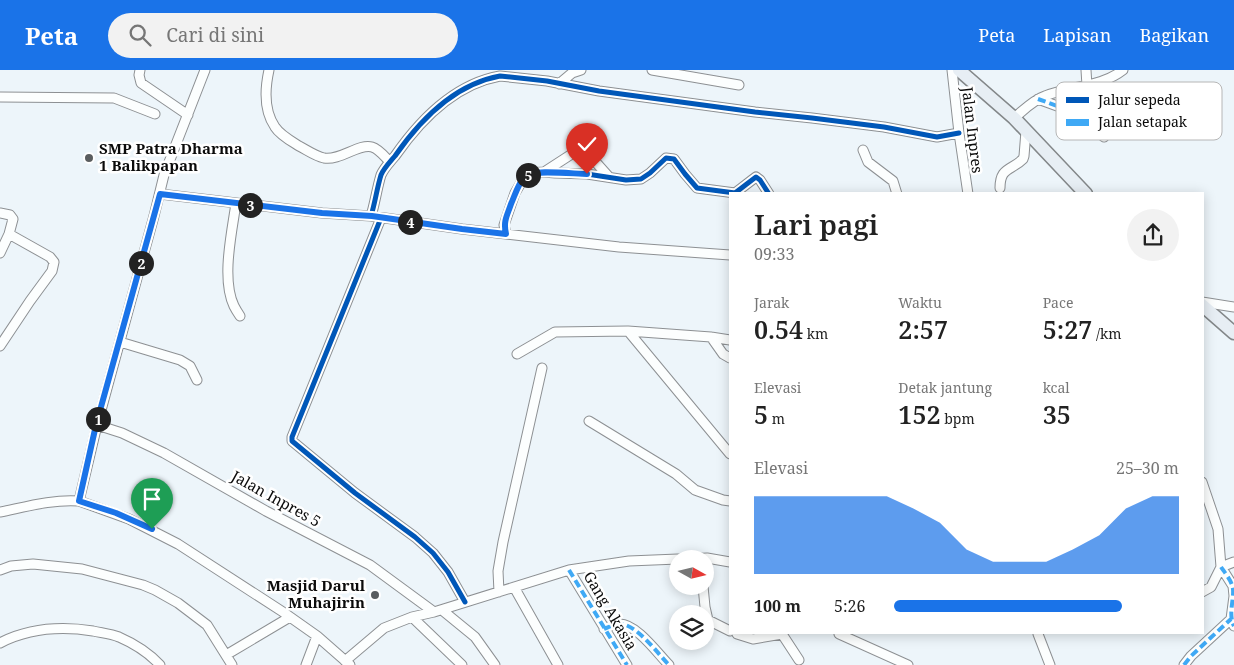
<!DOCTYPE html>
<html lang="id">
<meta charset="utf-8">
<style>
body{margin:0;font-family:"Noto Serif",serif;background:#f2f2f2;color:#222;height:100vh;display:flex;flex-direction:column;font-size:19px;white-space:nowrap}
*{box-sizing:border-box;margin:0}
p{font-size:16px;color:#767676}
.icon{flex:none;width:28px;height:28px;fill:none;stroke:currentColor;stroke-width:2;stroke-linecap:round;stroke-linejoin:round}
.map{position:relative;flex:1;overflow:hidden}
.details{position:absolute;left:729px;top:122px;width:475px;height:442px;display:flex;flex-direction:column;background:#fff;border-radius:0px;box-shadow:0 2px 12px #0003}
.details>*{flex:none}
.needle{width:32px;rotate:98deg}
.fabs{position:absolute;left:669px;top:480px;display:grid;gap:10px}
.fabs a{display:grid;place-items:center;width:45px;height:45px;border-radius:50%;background:#fff;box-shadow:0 2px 12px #0003;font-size:25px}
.pin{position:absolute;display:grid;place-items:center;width:42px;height:42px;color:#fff;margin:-51px -21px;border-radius:50% 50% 50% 0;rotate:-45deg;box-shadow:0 0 5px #0007}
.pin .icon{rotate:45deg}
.km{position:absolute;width:25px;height:25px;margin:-12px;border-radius:50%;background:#222;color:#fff;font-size:14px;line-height:25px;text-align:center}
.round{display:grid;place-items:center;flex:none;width:52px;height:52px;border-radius:26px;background:#f2f2f2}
.overview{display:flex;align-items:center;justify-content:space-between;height:85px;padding:0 25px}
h1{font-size:28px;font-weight:600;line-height:38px}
.metrics{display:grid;grid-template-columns:repeat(3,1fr);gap:8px;height:85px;padding:5px 25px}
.metrics div{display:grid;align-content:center}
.metrics b{font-size:25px;font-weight:600}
.metrics small{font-size:14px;font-weight:400}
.metrics p{font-size:14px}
.chart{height:140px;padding:10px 25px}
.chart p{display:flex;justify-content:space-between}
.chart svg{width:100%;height:90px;margin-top:5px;fill:#1a73e8;opacity:.7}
ul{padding:0 25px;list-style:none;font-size:16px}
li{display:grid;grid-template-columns:80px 60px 1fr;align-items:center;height:38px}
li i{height:12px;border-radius:6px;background:#1a73e8}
header{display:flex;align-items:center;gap:30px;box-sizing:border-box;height:70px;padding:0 25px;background:#1a73e8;color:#fff}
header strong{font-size:24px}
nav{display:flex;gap:28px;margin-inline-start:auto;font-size:18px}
.search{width:350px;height:45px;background:#f2f2f2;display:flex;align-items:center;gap:12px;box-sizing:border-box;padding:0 18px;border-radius:28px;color:#767676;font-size:19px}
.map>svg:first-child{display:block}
</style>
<header>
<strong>Peta</strong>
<div class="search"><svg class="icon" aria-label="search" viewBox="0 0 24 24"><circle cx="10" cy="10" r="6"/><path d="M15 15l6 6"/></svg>Cari di sini</div>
<nav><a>Peta</a><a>Lapisan</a><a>Bagikan</a></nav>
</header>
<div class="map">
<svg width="1234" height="595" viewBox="0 0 1234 595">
<rect width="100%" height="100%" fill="#edf5fa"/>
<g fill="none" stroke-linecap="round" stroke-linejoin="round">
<defs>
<path id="minor" d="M 140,0 L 139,5 L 141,13 L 188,45
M 269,0 C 265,18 264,41 275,57 C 280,65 291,71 299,76 C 307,80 315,86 324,88 C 340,91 359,73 372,77 C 379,79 385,87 390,92
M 652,0 L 739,15
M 952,0 L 959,63 L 968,124
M 1086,0 L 1087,16
M 559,14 L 572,3 L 581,0
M 0,27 L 114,28 L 155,44
M 1038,29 L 1071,41 L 1104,67
M 1014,48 C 1024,40 1033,30 1045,26 C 1071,15 1100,18 1123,0
M 863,80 L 868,92 L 893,111 L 897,124
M 544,102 L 581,78 L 584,79 L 609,107
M 1000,118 C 1000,97 1011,101 1023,89 L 1024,86 L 1026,61
M 160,124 L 322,143 L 371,146
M 769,124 L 760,110 L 756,107 L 752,110 L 735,123 L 697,118 L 685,104 L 674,89 L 666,88 L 650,103 L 641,109 L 626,110 L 587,104 L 555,103 L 544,102 L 529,103 L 525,106 L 515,123 L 504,155 L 506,164 L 462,159 L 371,146 C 375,133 377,118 381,105 C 384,98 390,92 395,86 C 420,50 455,14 500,6 L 547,11 L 599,21 L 755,42 L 812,48 L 884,57 L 937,67 L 959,63
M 236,133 C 232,162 221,209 234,236 C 236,240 238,243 240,246
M 0,143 L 10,145 L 13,149 L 9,164 L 0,183
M 381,148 L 292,367 L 292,371 L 355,423 L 415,467 L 433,483 L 448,502 L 465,532
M 506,164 L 619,177 L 730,185
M 1202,232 L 1234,237
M 628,261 L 711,267 L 730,270
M 711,267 L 723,284 L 730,288
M 120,272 L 180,290 L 190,296 L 197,310
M 0,276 L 30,231 L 52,201 L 54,192 L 50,187 L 9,164
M 517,284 L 555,262 L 628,261 L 730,384
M 589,351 L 676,404 L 695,420 L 723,430 L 730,431
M 97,355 L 122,363 L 164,383 L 266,441 L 370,495 L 434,542
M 1202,412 L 1218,459 L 1221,497 L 1233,516 L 1234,526 L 1231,549 L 1234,556
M 79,431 L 97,355 L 154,146 L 164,105 L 205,0
M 0,442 C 25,437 53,429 79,431 L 129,449 L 178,474 L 283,542 L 317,566 L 350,595
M 687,489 L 707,488 L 730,492
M 0,500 L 11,496 L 33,494 L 82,499 L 143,515 L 155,520 L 178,533 L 207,555 L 232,595
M 569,500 L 627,595
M 705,503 L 707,488
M 703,516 L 705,537 L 708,550 L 730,561
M 514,517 L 558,595
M 499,522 L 498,501 L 503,472 L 542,298
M 1202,522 L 1211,517 L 1221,497 L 1234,492
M 442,540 L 475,567 L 495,595
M 412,547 L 462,595
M 604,559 C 609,557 614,554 619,554 C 636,553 658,584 669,595
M 737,564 L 753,569 L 782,564
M 782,564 L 799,590
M 839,564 L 908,595
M 1038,564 L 1050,595
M 0,573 C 29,558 61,556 93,561 C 102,563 111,564 119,567 C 135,574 149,583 160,595
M 226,585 L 290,547
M 345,591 L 384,558 L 412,547 L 434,542 L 569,500 L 629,491 L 678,489
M 306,595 L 317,566
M 1184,595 L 1191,586 L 1231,549"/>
<path id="secondary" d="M 959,0 L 1014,48 L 1086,124
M 1202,235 L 1234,263"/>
</defs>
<use href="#minor" stroke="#8d9093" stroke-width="11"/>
<use href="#secondary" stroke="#838789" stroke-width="15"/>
<use href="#minor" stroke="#fcfefe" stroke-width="9"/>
<use href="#secondary" stroke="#e7eef4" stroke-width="12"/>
<path stroke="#3fa9f5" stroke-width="4" stroke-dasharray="8 4" stroke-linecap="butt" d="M 1038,29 L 1071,41 L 1104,67
M 1221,497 C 1225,503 1232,511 1233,519 C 1234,531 1228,544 1234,556
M 569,500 L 627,595
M 604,559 C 609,557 614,554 619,554 C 636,553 658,584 669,595
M 1184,595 L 1191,586 L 1231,549"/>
<defs>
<path id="cycleway" d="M 769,124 L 760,110 L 756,107 L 752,110 L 735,123 L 697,118 L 685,104 L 674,89 L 666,88 L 650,103 L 641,109 L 626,110 L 587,104 L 555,103 L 544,102 L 529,103 L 525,106 L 515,123 L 504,155 L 506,164 L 462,159 L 371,146 C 375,133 377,118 381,105 C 384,98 390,92 395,86 C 420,50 455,14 500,6 L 547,11 L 599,21 L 755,42 L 812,48 L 884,57 L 937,67 L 959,63
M 381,148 L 292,367 L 292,371 L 355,423 L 415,467 L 433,483 L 448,502 L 465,532"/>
</defs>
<use href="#cycleway" stroke="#fff" stroke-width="8"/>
<use href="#cycleway" stroke="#0057b8" stroke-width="5"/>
</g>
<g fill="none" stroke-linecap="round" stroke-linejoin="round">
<defs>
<path id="route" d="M 152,459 L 116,443 L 79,431 L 96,355 L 160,124 L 322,143 L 372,146 L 462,159 L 506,164 C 503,151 507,146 511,134 C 515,125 518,114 525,106 C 532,99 575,104 587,104"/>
</defs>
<use href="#route" stroke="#fff" stroke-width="10"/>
<use href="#route" stroke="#1a73e8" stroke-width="6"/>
</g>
<g fill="#5a5d5f" stroke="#fff" stroke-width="2">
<circle cx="89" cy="88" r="5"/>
<circle cx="375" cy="525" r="5"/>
</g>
<g text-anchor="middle" stroke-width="5" stroke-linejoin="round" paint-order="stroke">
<g font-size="15" fill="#0b0b0b" stroke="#fff">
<text transform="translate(972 60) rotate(83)" y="5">Jalan Inpres</text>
<text transform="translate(276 429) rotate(29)" y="5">Jalan Inpres 5</text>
<text transform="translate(610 541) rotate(59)" y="5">Gang Akasia</text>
</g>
<g font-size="15" font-weight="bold" fill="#0b0b0b" stroke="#fff" text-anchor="start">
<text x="99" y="84">SMP Patra Dharma<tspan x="99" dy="17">1 Balikpapan</tspan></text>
<text x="365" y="521" text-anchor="end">Masjid Darul<tspan x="365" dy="17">Muhajirin</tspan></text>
</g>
</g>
<rect x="1056" y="12" width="166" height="58" rx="8" fill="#fff" stroke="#b6b6b6" stroke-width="1"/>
<rect x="1066" y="27" width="23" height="6" fill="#0057b8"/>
<rect x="1066" y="49" width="23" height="7" fill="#3fa9f5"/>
<g font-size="14" fill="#0b0b0b">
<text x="1098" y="35">Jalur sepeda</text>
<text x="1098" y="57">Jalan setapak</text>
</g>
</svg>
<div class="fabs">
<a><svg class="needle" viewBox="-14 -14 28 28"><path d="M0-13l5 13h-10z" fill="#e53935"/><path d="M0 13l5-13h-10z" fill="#767676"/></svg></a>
<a><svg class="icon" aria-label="layers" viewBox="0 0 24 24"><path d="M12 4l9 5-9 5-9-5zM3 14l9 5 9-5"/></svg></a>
</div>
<div class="pin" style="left:152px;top:459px;background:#1e9e55"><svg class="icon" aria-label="arrive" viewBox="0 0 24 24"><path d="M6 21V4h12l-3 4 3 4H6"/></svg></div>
<div class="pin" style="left:587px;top:104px;background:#d93025"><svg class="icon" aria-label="check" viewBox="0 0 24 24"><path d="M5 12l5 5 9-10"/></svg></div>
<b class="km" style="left:98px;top:349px">1</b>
<b class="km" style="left:141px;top:193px">2</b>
<b class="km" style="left:250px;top:135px">3</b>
<b class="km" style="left:410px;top:152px">4</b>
<b class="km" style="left:528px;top:105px">5</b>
<section class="details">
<div class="overview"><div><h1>Lari pagi</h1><p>09:33</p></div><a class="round"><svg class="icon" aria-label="share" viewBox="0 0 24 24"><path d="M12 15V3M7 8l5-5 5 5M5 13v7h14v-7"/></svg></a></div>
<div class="metrics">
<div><p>Jarak</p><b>0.54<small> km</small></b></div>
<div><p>Waktu</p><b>2:57</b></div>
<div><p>Pace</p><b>5:27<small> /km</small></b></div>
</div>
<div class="metrics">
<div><p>Elevasi</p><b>5<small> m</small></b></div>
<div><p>Detak jantung</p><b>152<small> bpm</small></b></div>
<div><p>kcal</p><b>35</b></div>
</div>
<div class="chart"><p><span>Elevasi</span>25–30 m</p>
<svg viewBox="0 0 160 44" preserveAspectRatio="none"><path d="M0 44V6L10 6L20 6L30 6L40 6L50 6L60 12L70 19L80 32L90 38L100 38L110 38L120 32L130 25L140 12L150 6L160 6V44z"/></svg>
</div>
<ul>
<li><b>100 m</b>5:26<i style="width:80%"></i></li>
</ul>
</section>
</div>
